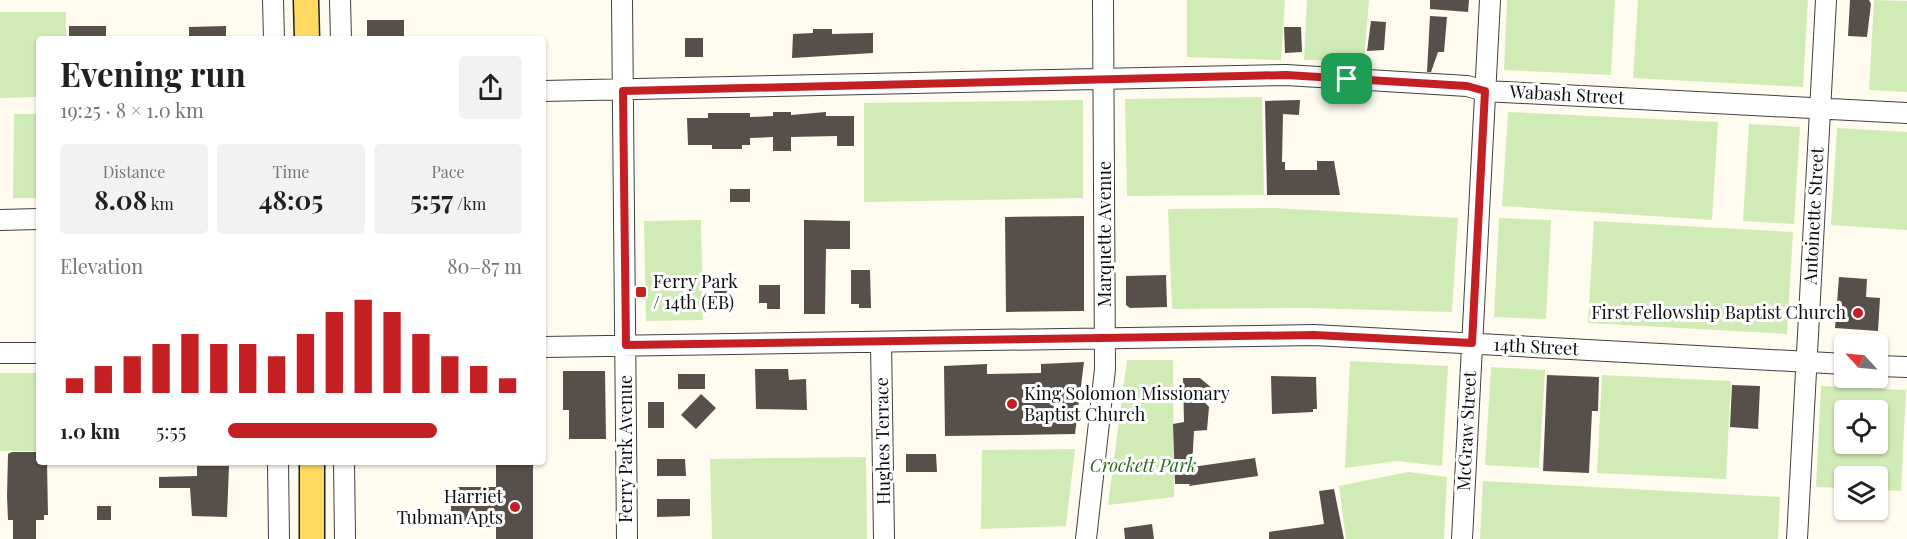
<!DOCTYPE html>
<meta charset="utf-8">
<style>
body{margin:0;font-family:"Playfair Display",serif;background:#f2f2f2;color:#202124;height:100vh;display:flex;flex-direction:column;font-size:22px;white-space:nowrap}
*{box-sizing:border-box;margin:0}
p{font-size:20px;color:#757577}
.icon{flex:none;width:33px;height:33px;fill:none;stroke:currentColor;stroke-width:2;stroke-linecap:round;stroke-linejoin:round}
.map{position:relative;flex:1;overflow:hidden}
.details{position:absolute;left:36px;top:36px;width:510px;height:429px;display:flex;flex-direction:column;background:#fff;border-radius:6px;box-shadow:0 2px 4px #0004}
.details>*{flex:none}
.needle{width:39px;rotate:296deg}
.buttons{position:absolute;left:1834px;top:334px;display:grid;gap:12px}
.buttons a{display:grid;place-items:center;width:54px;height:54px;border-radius:6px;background:#fff;box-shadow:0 2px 4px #0004;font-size:30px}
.pin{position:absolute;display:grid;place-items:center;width:51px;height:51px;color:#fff;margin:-26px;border-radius:12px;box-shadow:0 3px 9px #0006}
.round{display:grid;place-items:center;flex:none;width:63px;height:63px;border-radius:6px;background:#f2f2f2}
.headline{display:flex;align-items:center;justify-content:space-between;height:102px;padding:0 24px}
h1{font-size:33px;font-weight:700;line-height:45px}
.metrics{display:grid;grid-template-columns:repeat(3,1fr);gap:9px;height:102px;padding:6px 24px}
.metrics div{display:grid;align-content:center;border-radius:6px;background:#f2f2f2;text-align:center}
.metrics b{font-size:26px;font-weight:700}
.metrics small{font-size:16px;font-weight:400}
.metrics p{font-size:16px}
.chart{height:168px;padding:12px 24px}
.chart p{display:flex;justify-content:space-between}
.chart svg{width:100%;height:108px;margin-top:6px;stroke:#c42024;stroke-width:6}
ul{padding:0 24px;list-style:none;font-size:20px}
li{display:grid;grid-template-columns:96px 72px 1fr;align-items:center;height:45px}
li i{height:15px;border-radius:8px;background:#c42024}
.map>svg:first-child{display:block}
</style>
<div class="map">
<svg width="1907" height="539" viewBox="0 0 1907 539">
<rect width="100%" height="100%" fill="#fffcef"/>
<path fill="#d1ebb7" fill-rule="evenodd" d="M 1187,0 L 1285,0 L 1281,60 L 1187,57 Z
M 1307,0 L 1369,0 L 1364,61 L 1304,60 Z
M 1507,0 L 1615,0 L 1611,75 L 1504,70 Z
M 1638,0 L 1808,0 L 1803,87 L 1633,78 Z
M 1874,0 L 1907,1 L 1907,92 L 1869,90 Z
M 0,12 L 66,12 L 66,39 L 39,39 L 39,97 L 0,98 Z
M 1262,97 L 1264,195 L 1127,196 L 1125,99 Z
M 1083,100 L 1083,198 L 864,202 L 864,103 Z
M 1508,112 L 1718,122 L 1712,220 L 1502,206 Z
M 14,114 L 39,114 L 39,198 L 13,198 Z
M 1749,124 L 1800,127 L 1794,224 L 1743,221 Z
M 1837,128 L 1907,132 L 1907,230 L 1831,225 Z
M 1274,208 L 1458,218 L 1452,312 L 1305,308 L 1172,309 L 1168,209 Z
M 1499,218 L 1551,220 L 1546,319 L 1494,317 Z
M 701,220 L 703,320 L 646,321 L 644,221 Z
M 1594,221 L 1793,232 L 1787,334 L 1588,323 Z
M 1127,360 L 1173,360 L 1174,497 L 1108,505 Z
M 1350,361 L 1448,366 L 1442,466 L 1397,461 L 1345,468 Z
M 1491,367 L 1545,370 L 1539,468 L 1485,465 Z
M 0,373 L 39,373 L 39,451 L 0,451 Z
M 1602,375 L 1731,381 L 1726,479 L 1597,473 Z
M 1821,386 L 1906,390 L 1901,491 L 1878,490 L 1878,477 L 1845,477 L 1845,488 L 1816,487 ZM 1845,411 L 1878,411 L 1878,444 L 1845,444 Z
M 1075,449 L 1066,526 L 981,529 L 982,450 Z
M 866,457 L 867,539 L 712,539 L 710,459 Z
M 1408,472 L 1447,477 L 1444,539 L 1346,539 L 1339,486 Z
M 1483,481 L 1780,497 L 1778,539 L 1480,539 Z"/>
<path fill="#574f4a" d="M 1430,0 L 1469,0 L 1468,12 L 1430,9 Z
M 1850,0 L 1869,0 L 1871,4 L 1867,37 L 1848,36 Z
M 1430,16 L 1447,17 L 1444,52 L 1438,52 L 1431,72 L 1427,72 Z
M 367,20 L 404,20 L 404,39 L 367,39 Z
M 1371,21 L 1386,22 L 1384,50 L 1367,51 Z
M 69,26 L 106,26 L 106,39 L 69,39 Z
M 226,26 L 226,39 L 189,39 L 189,27 Z
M 1284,27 L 1301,27 L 1302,52 L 1285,53 Z
M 813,29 L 832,29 L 832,34 L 873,33 L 873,53 L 792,58 L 793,34 L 813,33 Z
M 685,38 L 703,38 L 703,57 L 685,57 Z
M 1300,100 L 1299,115 L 1283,114 L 1282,162 L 1285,162 L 1285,170 L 1317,170 L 1317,161 L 1334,161 L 1340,195 L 1267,195 L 1265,101 Z
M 773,112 L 791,112 L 791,115 L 826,112 L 826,116 L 854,116 L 854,146 L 837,146 L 837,136 L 791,137 L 791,151 L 773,151 L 773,137 L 750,138 L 750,145 L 742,145 L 742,149 L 712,149 L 712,145 L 688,145 L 687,118 L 708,118 L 708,113 L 750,113 L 750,117 L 773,116 Z
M 730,189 L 750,189 L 750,202 L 730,202 Z
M 1084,216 L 1084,311 L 1006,312 L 1005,217 Z
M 804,220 L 850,221 L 850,249 L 826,249 L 825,314 L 804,314 Z
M 851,270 L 870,270 L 871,308 L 859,308 L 859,304 L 851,304 Z
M 1166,275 L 1167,307 L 1130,308 L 1126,305 L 1126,276 Z
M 1839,277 L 1867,279 L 1866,297 L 1880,298 L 1878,331 L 1835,328 Z
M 714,283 L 731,283 L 731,311 L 714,311 Z
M 759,285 L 780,285 L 780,309 L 767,309 L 767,303 L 759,303 Z
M 1084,362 L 1075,434 L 945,436 L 944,366 L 987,364 L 987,374 L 1041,373 L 1041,364 Z
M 755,369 L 788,369 L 789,380 L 806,379 L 807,410 L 756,409 Z
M 563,371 L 605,371 L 606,439 L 569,439 L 569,410 L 563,410 Z
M 678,374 L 705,374 L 705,389 L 678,389 Z
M 1547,375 L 1599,377 L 1598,411 L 1592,411 L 1589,473 L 1543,471 Z
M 1271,376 L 1316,377 L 1317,409 L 1313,409 L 1313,412 L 1272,414 Z
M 1183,378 L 1200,378 L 1213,389 L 1199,396 L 1209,407 L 1207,430 L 1194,431 L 1192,467 L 1255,458 L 1258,476 L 1189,486 L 1190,484 L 1175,484 L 1173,424 L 1184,422 Z
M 1732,385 L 1760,386 L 1758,429 L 1730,427 Z
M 701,394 L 716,408 L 696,429 L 681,415 Z
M 648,402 L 664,402 L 664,428 L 648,428 Z
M 12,452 L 39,452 L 39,462 L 47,462 L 48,515 L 44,515 L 44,520 L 36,520 L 36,539 L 13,539 L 13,520 L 8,520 L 7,496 L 8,454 Z
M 906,454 L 936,454 L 937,472 L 906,472 Z
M 657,459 L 685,459 L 686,476 L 657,476 Z
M 496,462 L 533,462 L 533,539 L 496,539 L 496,527 L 455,527 L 455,522 L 451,522 L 451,500 L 455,500 L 455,487 L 496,487 Z
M 197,466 L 229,466 L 227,517 L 192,516 L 190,488 L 159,488 L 159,477 L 197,476 Z
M 1334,489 L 1344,539 L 1269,539 L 1269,532 L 1324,524 L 1319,491 Z
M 657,499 L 690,499 L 690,516 L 657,517 Z
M 97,506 L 111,506 L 111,520 L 97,520 Z
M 1152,524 L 1154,539 L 1125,539 L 1124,528 Z"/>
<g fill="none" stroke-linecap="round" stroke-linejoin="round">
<defs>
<path id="minor" d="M 273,0 L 274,39
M 340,0 L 341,39
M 622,0 L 627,539
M 543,91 L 1286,75 L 1467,86 L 1485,91 L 1907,113
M 0,220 L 39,219
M 881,342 L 884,539
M 543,347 L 1314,335 L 1845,364
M 0,353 L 39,353
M 1878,366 L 1907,367
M 278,462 L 279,539
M 344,462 L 345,539
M 1086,539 L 1105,369 L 1103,0
M 1462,539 L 1490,0
M 1797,539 L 1826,0"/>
<path id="major" d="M 306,0 L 307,39
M 312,462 L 312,539"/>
</defs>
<use href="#minor" stroke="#414141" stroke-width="22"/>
<use href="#major" stroke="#1f1f1f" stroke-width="27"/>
<use href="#minor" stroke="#fff" stroke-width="20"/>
<use href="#major" stroke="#fedb60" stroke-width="24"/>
</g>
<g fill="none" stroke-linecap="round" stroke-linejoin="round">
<defs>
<path id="route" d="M 1286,75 L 1467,86 L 1485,91 L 1472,343 L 1314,335 L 626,345 L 623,91 Z"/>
</defs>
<use href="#route" stroke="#fff" stroke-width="12"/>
<use href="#route" stroke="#c42024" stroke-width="8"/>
</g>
<g fill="#c42024" stroke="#fff" stroke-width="2">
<rect x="635" y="286" width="12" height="12" rx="3"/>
<circle cx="1858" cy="313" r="6"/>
<circle cx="1012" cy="404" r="6"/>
<circle cx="515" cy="507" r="6"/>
</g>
<g text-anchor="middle" stroke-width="6" stroke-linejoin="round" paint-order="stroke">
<g font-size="18" fill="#0e0e0e" stroke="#fff">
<text transform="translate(1567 95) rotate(3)" y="6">Wabash Street</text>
<text transform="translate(1814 216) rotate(-87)" y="6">Antoinette Street</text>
<text transform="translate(1105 234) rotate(-90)" y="6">Marquette Avenue</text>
<text transform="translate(1536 347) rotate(3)" y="6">14th Street</text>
<text transform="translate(1467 431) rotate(-87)" y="6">McGraw Street</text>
<text transform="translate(883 441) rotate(-91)" y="6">Hughes Terrace</text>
<text transform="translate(626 449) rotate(-90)" y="6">Ferry Park Avenue</text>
</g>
<g font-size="18" fill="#0e0e0e" stroke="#fff" text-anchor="start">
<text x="653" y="288">Ferry Park<tspan x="653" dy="21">/ 14th (EB)</tspan></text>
<text x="1846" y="319" text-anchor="end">First Fellowship Baptist Church</text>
<text x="1024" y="400">King Solomon Missionary<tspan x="1024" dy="21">Baptist Church</tspan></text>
<text x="503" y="503" text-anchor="end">Harriet<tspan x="503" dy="21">Tubman Apts</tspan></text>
</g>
<g font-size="18" font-style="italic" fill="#2a691b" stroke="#fff">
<text x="1143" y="472">Crockett Park</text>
</g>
</g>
</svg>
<div class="buttons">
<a><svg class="needle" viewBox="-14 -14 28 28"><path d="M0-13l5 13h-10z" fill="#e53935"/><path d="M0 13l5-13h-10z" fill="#757577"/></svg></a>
<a><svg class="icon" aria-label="locate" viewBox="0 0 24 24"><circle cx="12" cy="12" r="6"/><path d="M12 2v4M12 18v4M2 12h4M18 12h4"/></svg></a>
<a><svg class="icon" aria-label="layers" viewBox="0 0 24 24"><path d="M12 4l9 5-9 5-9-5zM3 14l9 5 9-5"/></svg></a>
</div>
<div class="pin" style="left:1347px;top:79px;background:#1e9e55"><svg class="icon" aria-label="arrive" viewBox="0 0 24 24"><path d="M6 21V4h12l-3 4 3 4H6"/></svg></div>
<section class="details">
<div class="headline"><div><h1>Evening run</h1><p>19:25 · 8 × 1.0 km</p></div><a class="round"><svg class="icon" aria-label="share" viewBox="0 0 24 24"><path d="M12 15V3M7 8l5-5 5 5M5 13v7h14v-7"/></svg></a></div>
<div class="metrics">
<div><p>Distance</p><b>8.08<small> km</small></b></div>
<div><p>Time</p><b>48:05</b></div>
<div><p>Pace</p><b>5:57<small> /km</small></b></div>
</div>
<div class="chart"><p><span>Elevation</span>80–87 m</p>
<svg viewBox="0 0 160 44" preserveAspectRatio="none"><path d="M5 44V38M15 44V33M25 44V29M35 44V24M45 44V20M55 44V24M65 44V24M75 44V29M85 44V20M95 44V11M105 44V6M115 44V11M125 44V20M135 44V29M145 44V33M155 44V38"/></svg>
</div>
<ul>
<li><b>1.0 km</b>5:55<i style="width:71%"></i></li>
</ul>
</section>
</div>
